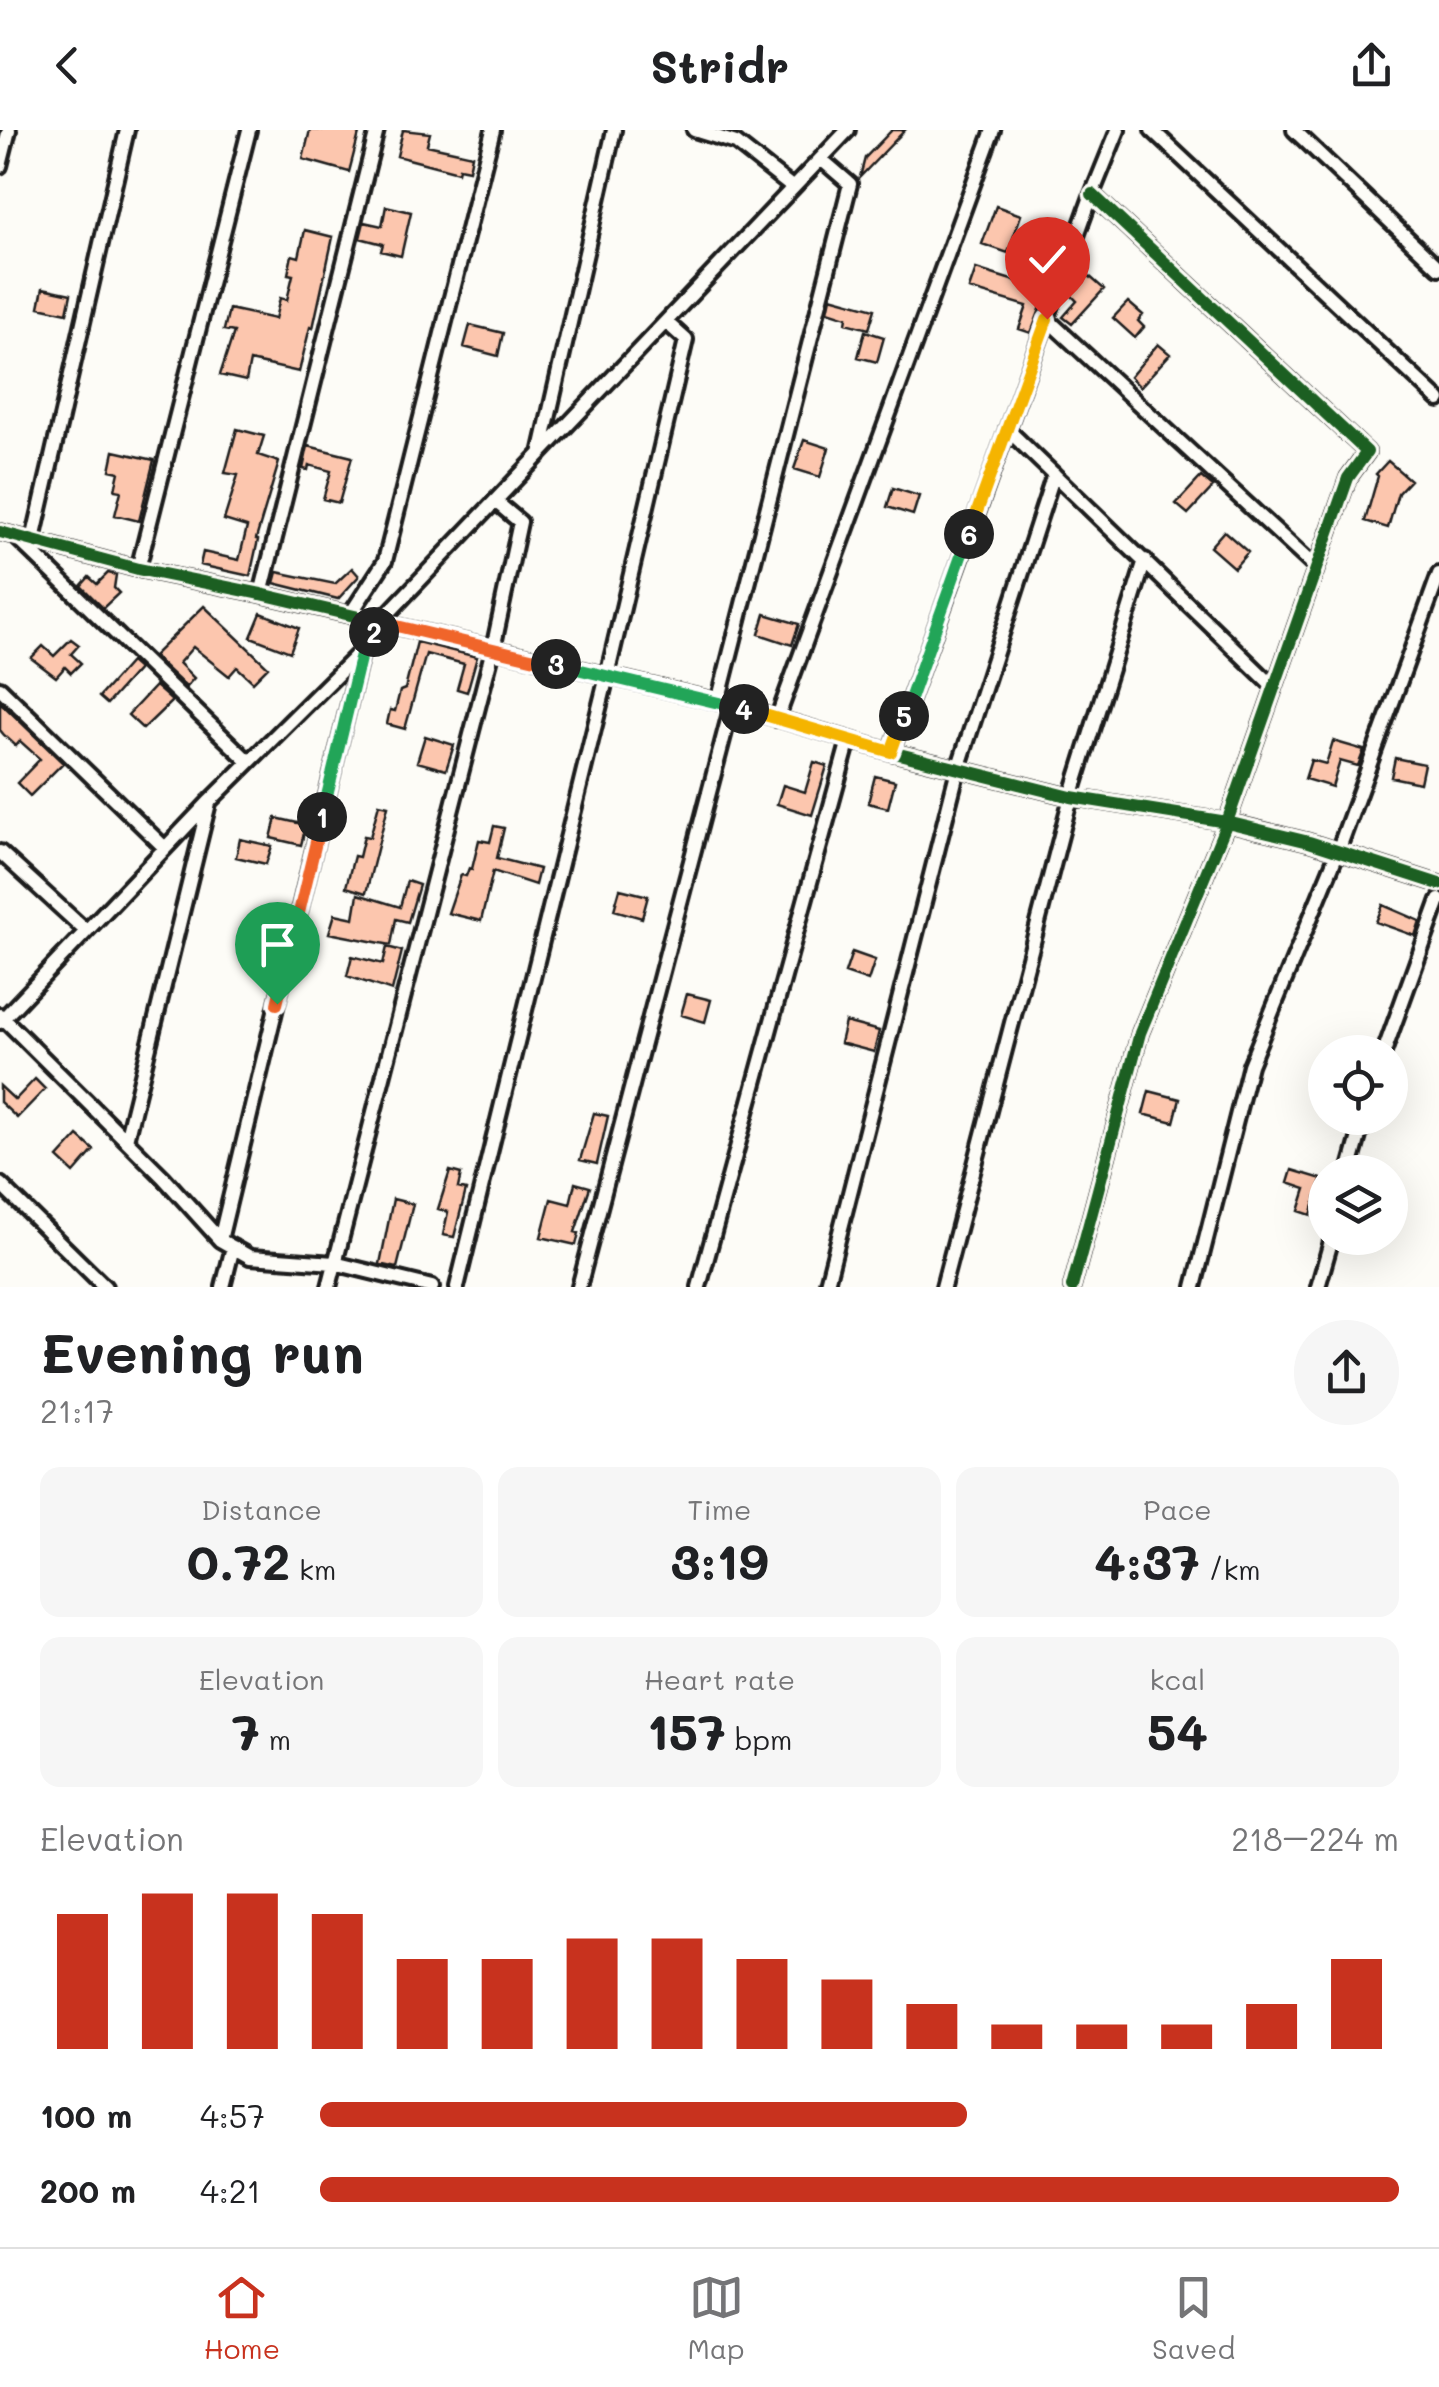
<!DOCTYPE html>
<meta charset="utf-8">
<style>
body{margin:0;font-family:Mali,sans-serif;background:#f6f6f6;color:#202124;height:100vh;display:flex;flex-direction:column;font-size:38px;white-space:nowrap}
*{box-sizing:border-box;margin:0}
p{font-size:32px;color:#757577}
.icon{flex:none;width:55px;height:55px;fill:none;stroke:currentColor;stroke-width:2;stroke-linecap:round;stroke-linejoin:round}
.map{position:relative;height:1157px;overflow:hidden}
.drawer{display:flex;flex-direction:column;background:#fff;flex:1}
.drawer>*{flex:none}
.buttons{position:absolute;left:1308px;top:905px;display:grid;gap:20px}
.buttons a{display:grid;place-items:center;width:100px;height:100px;border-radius:50%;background:#fff;box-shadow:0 10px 40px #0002;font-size:50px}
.pin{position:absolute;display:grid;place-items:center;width:85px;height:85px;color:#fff;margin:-102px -42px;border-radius:50% 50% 50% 0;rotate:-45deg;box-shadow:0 0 10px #0007}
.pin .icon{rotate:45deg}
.km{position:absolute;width:50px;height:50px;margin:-25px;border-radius:50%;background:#222;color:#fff;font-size:28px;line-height:50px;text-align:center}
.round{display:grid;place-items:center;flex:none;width:105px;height:105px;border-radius:52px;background:#f6f6f6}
.overview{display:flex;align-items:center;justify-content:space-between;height:170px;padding:0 40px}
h1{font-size:55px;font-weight:700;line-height:75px}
.stats{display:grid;grid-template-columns:repeat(3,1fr);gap:15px;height:170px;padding:10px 40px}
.stats div{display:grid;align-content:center;border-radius:20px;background:#f6f6f6;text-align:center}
.stats b{font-size:50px;font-weight:700}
.stats small{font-size:28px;font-weight:400}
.stats p{font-size:28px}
.chart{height:280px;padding:20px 40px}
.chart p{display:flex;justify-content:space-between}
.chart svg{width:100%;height:180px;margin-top:10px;stroke:#c8321e;stroke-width:6}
ul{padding:0 40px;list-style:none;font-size:32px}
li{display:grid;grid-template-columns:160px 120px 1fr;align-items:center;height:75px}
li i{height:25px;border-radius:12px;background:#c8321e}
header{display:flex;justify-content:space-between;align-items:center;height:130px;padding:0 40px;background:#fff;font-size:45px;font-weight:700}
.dock{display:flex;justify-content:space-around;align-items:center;height:140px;border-top:2px solid #e0e0e0;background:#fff;font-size:28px;color:#757577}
.dock a{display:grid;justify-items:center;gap:5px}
.dock .selected{color:#c8321e}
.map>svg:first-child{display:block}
</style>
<header><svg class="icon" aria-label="back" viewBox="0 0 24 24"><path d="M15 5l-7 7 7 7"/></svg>Stridr<svg class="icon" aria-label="share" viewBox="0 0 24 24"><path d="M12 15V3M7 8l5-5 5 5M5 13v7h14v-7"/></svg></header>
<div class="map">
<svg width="1439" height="1157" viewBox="0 0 1439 1157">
<rect width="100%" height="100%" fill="#fdfcf7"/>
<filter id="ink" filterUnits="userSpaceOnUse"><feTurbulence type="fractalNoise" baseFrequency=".01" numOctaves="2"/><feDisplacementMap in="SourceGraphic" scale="20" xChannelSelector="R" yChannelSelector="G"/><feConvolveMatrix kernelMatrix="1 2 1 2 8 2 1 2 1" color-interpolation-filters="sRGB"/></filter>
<g filter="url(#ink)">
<path fill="#fcc6ae" stroke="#1c1c1c" stroke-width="2.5" d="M 310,0 L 360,0 L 349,42 L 303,29 Z
M 403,0 L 430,3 L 427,15 L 472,25 L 469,40 L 459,38 L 458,42 L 397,26 Z
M 892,0 L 905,0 L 860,47 L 865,28 Z
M 386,76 L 411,82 L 401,126 L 381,121 L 383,114 L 360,108 L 364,92 L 382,96 Z
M 996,76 L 1021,85 L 1008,123 L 982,114 Z
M 305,100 L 333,107 L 313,198 L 310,197 L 299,242 L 250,231 L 246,251 L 220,245 L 234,202 L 224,200 L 229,179 L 275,189 L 280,168 L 287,170 L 293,145 L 288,144 L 292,125 L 299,127 Z
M 976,139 L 1047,161 L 1031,203 L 1019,199 L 1027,176 L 969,159 Z
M 1088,145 L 1104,159 L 1072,194 L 1063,187 L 1077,171 L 1070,164 Z
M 43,158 L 71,164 L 67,183 L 39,177 Z
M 831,167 L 875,179 L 869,199 L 846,193 L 847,187 L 828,181 Z
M 1128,172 L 1143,185 L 1138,191 L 1144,197 L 1135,208 L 1113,188 Z
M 470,195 L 503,203 L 498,226 L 464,217 Z
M 865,201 L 884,207 L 877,232 L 858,227 Z
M 1158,214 L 1170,224 L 1140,257 L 1130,247 Z
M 237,299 L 264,306 L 258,325 L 279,332 L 256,409 L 258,410 L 250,446 L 200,435 L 203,422 L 239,430 L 247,397 L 224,390 L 238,345 L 225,343 Z
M 804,310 L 829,318 L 820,347 L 794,339 Z
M 308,316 L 352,327 L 339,373 L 323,369 L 331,341 L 309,335 L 308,340 L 303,339 Z
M 114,321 L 154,330 L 139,391 L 115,385 L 121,361 L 115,360 L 119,342 L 110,340 Z
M 1388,331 L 1410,350 L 1398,363 L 1388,398 L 1365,391 L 1378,346 L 1376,344 Z
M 1201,347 L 1213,357 L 1188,384 L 1176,374 Z
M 893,358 L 919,366 L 913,385 L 887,377 Z
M 1224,401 L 1248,422 L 1234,438 L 1210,417 Z
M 352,438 L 359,446 L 338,469 L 274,453 L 277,442 L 335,454 Z
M 108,443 L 116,445 L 114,458 L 119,463 L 103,478 L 81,456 L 89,447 L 97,454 Z
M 204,476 L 268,537 L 253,552 L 237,537 L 229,546 L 193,517 L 179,533 L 194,548 L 186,557 L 153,526 Z
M 261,483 L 299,498 L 290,522 L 251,507 Z
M 765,484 L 799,494 L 792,515 L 759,504 Z
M 71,509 L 79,515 L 71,524 L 81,533 L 71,543 L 65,537 L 56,547 L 31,528 L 43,516 L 54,526 Z
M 417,512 L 477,527 L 467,562 L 457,559 L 464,534 L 426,524 L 405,599 L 387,594 L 390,580 L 395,581 L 400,561 L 405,559 Z
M 130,532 L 138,539 L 107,574 L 99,567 Z
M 155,556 L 172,571 L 143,599 L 128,585 Z
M 0,572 L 63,633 L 30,666 L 17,653 L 40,629 L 20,611 L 16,616 L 4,605 L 0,600 Z
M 425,606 L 454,615 L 446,640 L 417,632 Z
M 1333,611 L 1364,620 L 1358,636 L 1340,631 L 1332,657 L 1305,649 L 1311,630 L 1326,634 Z
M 1395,628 L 1424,634 L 1420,653 L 1391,647 Z
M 814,632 L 827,636 L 812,685 L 777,674 L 783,655 L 805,662 Z
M 875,646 L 895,651 L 888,678 L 868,673 Z
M 379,674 L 388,676 L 366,763 L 346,757 L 354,726 L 359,727 L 364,706 L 370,707 Z
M 276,688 L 306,695 L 301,715 L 271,708 Z
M 494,696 L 504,698 L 497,728 L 539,739 L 535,755 L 493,741 L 481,791 L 448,783 L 461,745 L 466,746 L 469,738 L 472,739 L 479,710 L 490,712 Z
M 240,709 L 272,716 L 266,734 L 236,727 Z
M 407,751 L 419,755 L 408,792 L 396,789 L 391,815 L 329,803 L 335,784 L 354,788 L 358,764 L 400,777 Z
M 620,759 L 648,766 L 642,788 L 614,780 Z
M 1383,775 L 1420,791 L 1415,806 L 1376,792 Z
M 387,817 L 402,821 L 392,861 L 347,846 L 352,826 L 383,834 Z
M 852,822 L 875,830 L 868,851 L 845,843 Z
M 687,864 L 711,870 L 705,892 L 681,885 Z
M 845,892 L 879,901 L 874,922 L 840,913 Z
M 35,949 L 45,959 L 17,988 L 0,972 L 0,956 L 15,970 Z
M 1149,961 L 1180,969 L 1174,992 L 1143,984 Z
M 594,983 L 608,986 L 597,1034 L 580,1030 Z
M 78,1006 L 94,1020 L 74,1043 L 58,1028 Z
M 1292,1040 L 1322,1049 L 1311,1085 L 1299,1081 L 1306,1059 L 1288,1053 Z
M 450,1041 L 461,1044 L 458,1058 L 466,1060 L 454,1107 L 443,1105 L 448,1082 L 438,1079 Z
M 575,1053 L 590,1057 L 575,1102 L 579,1103 L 576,1115 L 541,1107 L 551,1069 L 570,1074 Z
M 393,1069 L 413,1074 L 397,1138 L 380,1134 Z"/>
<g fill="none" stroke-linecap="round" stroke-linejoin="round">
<defs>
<path id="minor" d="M 694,0 L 736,13 L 793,58
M 1152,0 L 1439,270
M 1294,0 L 1439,138
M 0,36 L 9,0
M 1047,189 L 1316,438
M 1007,299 L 1274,557
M 540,324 L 614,0
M 0,402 L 138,439 L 261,464 L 732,575 L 891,622 L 1071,667 L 1227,692 L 1309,712 L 1439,754
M 17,408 L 249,632
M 33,410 L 127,0
M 138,439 L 249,0
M 261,464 L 377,0
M 350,485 L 385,431 L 493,0
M 0,558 L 165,718
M 718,572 L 850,54 L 821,29
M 777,589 L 993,0
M 891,622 L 1092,64 L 1118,0
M 0,722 L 86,801
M 0,885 L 163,1047 L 220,1110 L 250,1127 L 334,1133 L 432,1157
M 0,892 L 210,671 L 362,520 L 380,492 L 848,0
M 1384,922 L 1439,770
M 126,1010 L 209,673
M 1349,1042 L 1364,988
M 0,1054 L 105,1157
M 220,1110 L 362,520
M 223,1157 L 233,1117
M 329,1157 L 493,519 L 520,392 L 495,371
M 457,1157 L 607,546 L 686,210 L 666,192
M 579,1157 L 732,575
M 699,1157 L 849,610
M 826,1157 L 958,639 L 1054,344
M 943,1157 L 1071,667 L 1145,430
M 1072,1157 L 1140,903 L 1227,692 L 1348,348 L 1367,322 L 1092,64
M 1194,1157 L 1250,935 L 1338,721 L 1439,444
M 1318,1157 L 1332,1108"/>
</defs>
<use href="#minor" stroke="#1c1c1c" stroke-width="20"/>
<use href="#minor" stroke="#fdfcf7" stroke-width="12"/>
<defs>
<path id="cycleway" d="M 0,402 L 138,439 L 261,464 L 732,575 L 891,622 L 1071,667 L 1227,692 L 1309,712 L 1439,754
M 1072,1157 L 1140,903 L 1227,692 L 1348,348 L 1367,322 L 1092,64"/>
</defs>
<use href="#cycleway" stroke="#fdfcf7" stroke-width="19"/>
<use href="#cycleway" stroke="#1b5e20" stroke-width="12"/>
</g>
</g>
<g fill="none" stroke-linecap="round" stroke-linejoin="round" filter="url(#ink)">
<defs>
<path id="split-1" d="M 277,874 L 322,687"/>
<path id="split-2" d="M 322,687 L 362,520 L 374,502"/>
<path id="split-3" d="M 374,502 L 380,492 L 556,534"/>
<path id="split-4" d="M 556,534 L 744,579"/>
<path id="split-5" d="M 744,579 L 891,622 L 904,586"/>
<path id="split-6" d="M 904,586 L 969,404"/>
<path id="split-7" d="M 969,404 L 1047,189"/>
</defs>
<use href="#split-1" stroke="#fff" stroke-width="20"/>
<use href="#split-2" stroke="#fff" stroke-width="20"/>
<use href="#split-3" stroke="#fff" stroke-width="20"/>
<use href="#split-4" stroke="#fff" stroke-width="20"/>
<use href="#split-5" stroke="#fff" stroke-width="20"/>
<use href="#split-6" stroke="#fff" stroke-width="20"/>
<use href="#split-7" stroke="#fff" stroke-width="20"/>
<use href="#split-1" stroke="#f0652b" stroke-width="12"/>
<use href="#split-2" stroke="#22a559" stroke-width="12"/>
<use href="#split-3" stroke="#f0652b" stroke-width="12"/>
<use href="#split-4" stroke="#22a559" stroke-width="12"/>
<use href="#split-5" stroke="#f5b400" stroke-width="12"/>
<use href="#split-6" stroke="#22a559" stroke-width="12"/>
<use href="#split-7" stroke="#f5b400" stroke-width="12"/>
</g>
</svg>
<div class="buttons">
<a><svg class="icon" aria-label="locate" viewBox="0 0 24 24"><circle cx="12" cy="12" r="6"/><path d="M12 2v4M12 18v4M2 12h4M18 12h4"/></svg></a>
<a><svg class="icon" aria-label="layers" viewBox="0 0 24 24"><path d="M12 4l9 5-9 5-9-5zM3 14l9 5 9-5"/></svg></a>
</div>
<div class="pin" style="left:277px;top:874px;background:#1e9e55"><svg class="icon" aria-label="arrive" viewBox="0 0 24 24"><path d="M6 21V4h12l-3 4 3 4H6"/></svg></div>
<div class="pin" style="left:1047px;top:189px;background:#d93025"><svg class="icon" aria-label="check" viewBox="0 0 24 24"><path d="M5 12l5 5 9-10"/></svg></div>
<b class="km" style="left:322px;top:687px">1</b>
<b class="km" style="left:374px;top:502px">2</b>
<b class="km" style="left:556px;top:534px">3</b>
<b class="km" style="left:744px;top:579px">4</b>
<b class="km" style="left:904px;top:586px">5</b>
<b class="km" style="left:969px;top:404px">6</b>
</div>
<section class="drawer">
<div class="overview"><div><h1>Evening run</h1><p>21:17</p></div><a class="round"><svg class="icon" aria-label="share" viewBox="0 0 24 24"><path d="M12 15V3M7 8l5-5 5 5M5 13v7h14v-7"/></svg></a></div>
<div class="stats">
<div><p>Distance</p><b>0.72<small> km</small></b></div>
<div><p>Time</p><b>3:19</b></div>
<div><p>Pace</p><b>4:37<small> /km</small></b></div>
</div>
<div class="stats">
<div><p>Elevation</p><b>7<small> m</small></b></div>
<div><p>Heart rate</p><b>157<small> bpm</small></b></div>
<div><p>kcal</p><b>54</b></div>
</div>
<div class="chart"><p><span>Elevation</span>218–224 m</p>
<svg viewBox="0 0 160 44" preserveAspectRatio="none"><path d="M5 44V11M15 44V6M25 44V6M35 44V11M45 44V22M55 44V22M65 44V17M75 44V17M85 44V22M95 44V27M105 44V33M115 44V38M125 44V38M135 44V38M145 44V33M155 44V22"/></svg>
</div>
<ul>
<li><b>100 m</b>4:57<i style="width:60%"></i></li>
<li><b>200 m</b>4:21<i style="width:100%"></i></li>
</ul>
</section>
<nav class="dock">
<a class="selected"><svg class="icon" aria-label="home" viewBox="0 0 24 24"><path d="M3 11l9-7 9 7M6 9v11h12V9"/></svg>Home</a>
<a><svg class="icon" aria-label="map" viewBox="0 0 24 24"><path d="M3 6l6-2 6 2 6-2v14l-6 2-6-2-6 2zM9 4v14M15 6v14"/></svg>Map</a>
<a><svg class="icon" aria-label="saved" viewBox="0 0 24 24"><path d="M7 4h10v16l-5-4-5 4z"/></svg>Saved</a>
</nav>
